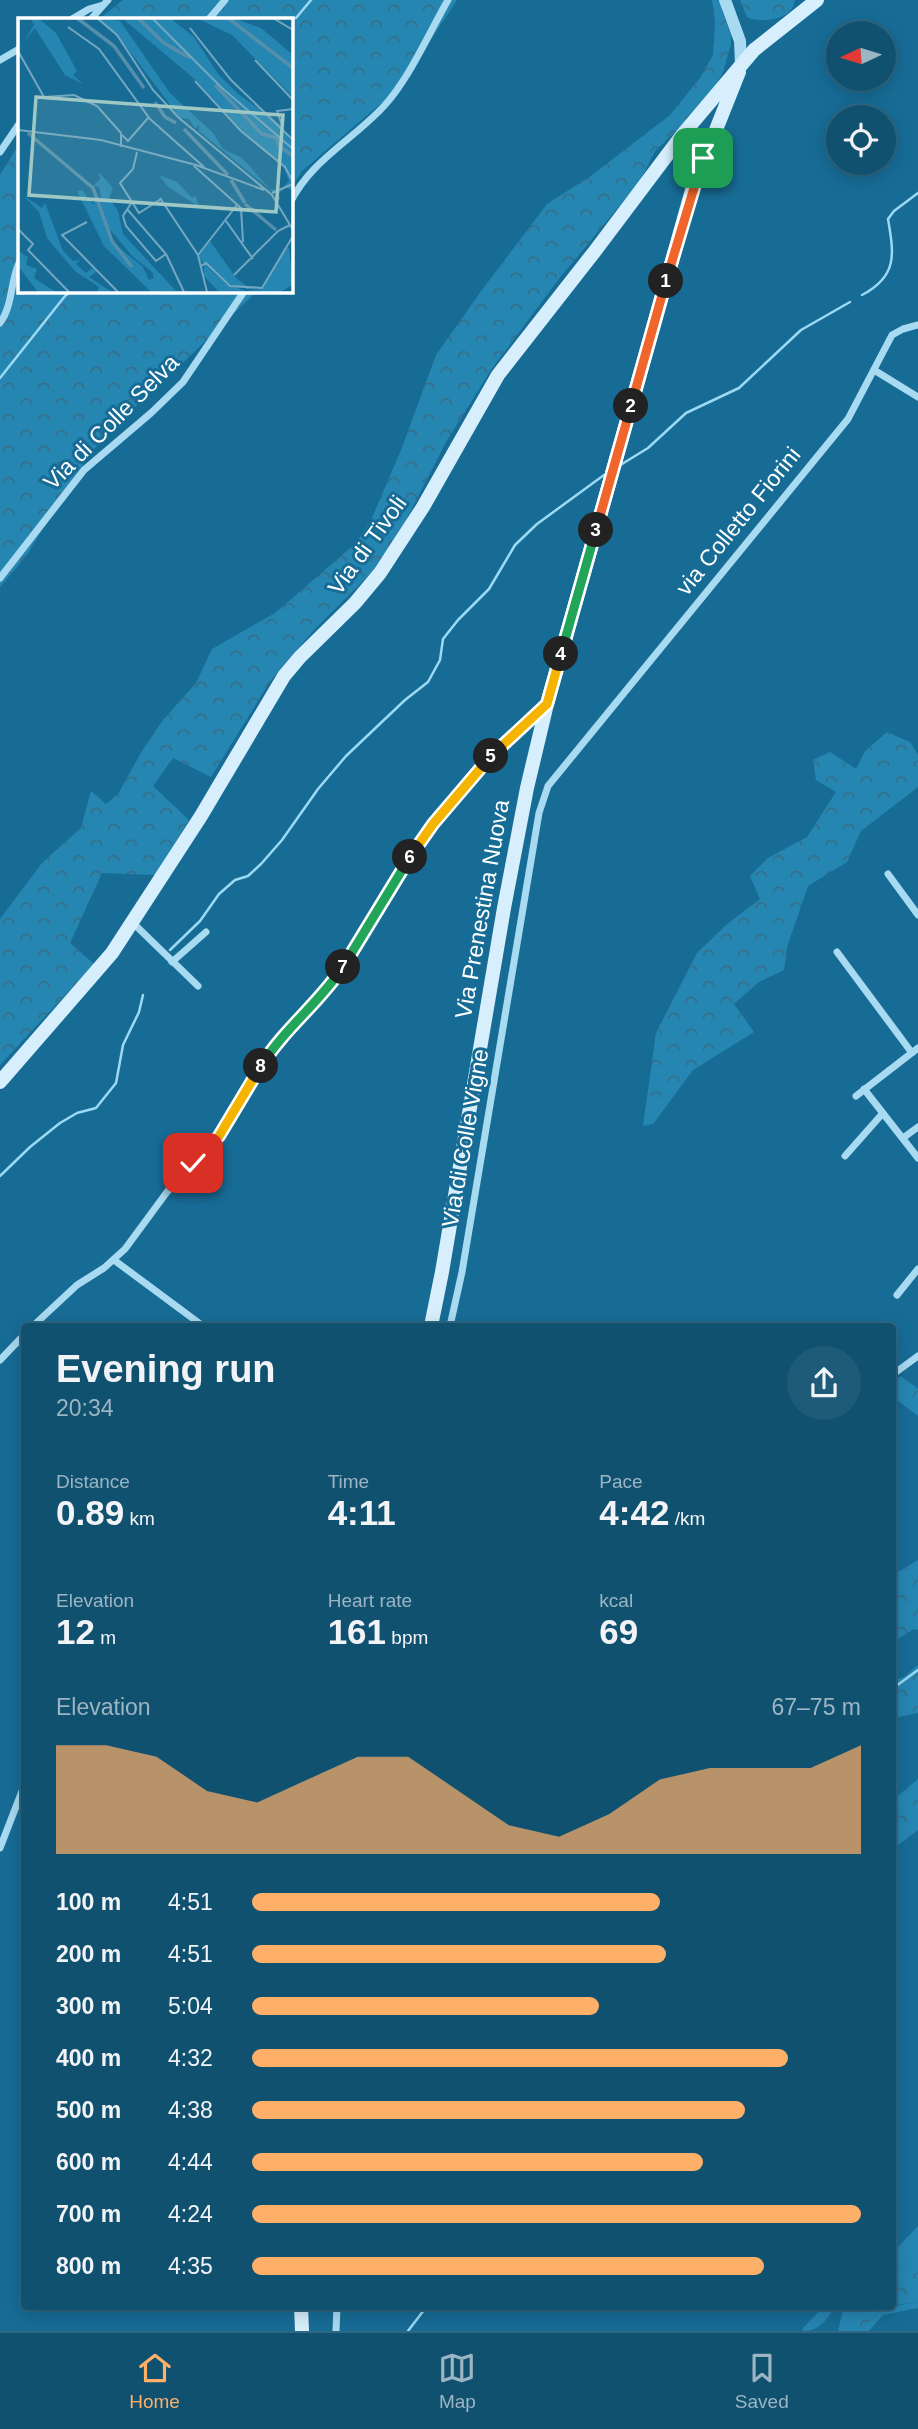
<!DOCTYPE html>
<meta charset="utf-8">
<style>
body{margin:0;font-family:Helvetica,sans-serif;background:#1e5b78;color:#f1f3f6;height:100vh;display:flex;flex-direction:column;font-size:26px;white-space:nowrap}
*{box-sizing:border-box;margin:0}
p{font-size:23px;color:#9cb5c3}
.icon{flex:none;width:38px;height:38px;fill:none;stroke:currentColor;stroke-width:2;stroke-linecap:round;stroke-linejoin:round}
.map{position:relative;flex:1;overflow:hidden}
.panel{position:absolute;left:21px;top:1323px;width:875px;height:987px;display:flex;flex-direction:column;background:#115170;border-radius:7px;box-shadow:0 4px 18px #0003,0 0 0 2px #306883}
.panel>*{flex:none}
.needle{width:46px;rotate:266deg}
.buttons{position:absolute;left:826px;top:21px;display:grid;gap:14px}
.buttons a{display:grid;place-items:center;width:70px;height:70px;border-radius:50%;background:#115170;box-shadow:0 4px 18px #0003,0 0 0 2px #306883;font-size:35px}
.pin{position:absolute;display:grid;place-items:center;width:60px;height:60px;color:#fff;margin:-30px;border-radius:14px;box-shadow:0 4px 10px #0006}
.km{position:absolute;width:35px;height:35px;margin:-18px;border-radius:50%;background:#222;color:#fff;font-size:19px;line-height:35px;text-align:center}
.round{display:grid;place-items:center;flex:none;width:74px;height:74px;border-radius:37px;background:#1e5b78}
.overview{display:flex;align-items:center;justify-content:space-between;height:119px;padding:0 35px}
h1{font-size:38px;font-weight:700;line-height:52px}
.figures{display:grid;grid-template-columns:repeat(3,1fr);gap:10px;height:119px;padding:7px 35px}
.figures div{display:grid;align-content:center}
.figures b{font-size:35px;font-weight:700}
.figures small{font-size:19px;font-weight:400}
.figures p{font-size:19px}
.chart{height:196px;padding:14px 35px}
.chart p{display:flex;justify-content:space-between}
.chart svg{width:100%;height:126px;margin-top:7px;fill:#ffb068;opacity:.7}
ul{padding:0 35px;list-style:none;font-size:23px}
li{display:grid;grid-template-columns:112px 84px 1fr;align-items:center;height:52px}
li i{height:18px;border-radius:9px;background:#ffb068}
.tabs{display:flex;justify-content:space-around;align-items:center;height:98px;border-top:2px solid #306883;background:#115170;font-size:19px;color:#9cb5c3}
.tabs a{display:grid;justify-items:center;gap:4px}
.tabs .selected{color:#ffb068}
.map>svg:first-child{display:block}
</style>
<div class="map">
<svg width="918" height="2331" viewBox="0 0 918 2331">
<defs>
<pattern id="forest-crowns" width="20" height="18" patternUnits="userSpaceOnUse" patternTransform="scale(1.75)"><rect width="20" height="18" fill="#2686b2"/><path d="M2 6a3 3 0 1 1 6 0M12 15a3 3 0 1 1 6 0" fill="none" stroke="#356f89"/></pattern>
</defs>
<rect width="100%" height="100%" fill="#176c96"/>
<path fill="#2686b2" d="M 918,2226 L 918,2262 L 911,2262 L 893,2271 L 893,2249 L 896,2249 Z
M 918,2302 L 918,2308 L 883,2315 L 869,2331 L 859,2331 L 885,2307 Z"/>
<path fill="url(#forest-crowns)" d="M 123,0 L 457,0 L 399,88 L 302,171 L 291,188 L 290,19 L 99,19 Z
M 712,0 L 721,0 L 722,11 L 731,35 L 731,44 L 723,72 L 714,89 L 685,123 L 655,151 L 640,181 L 558,280 L 491,370 L 446,442 L 399,534 L 370,574 L 313,631 L 271,680 L 211,777 L 173,758 L 153,786 L 189,820 L 155,875 L 102,873 L 70,943 L 94,964 L 0,1065 L 0,919 L 42,863 L 81,828 L 91,791 L 106,804 L 118,794 L 142,751 L 163,720 L 196,683 L 212,649 L 275,613 L 356,543 L 372,518 L 401,450 L 436,355 L 482,290 L 547,204 L 591,176 L 670,115 L 700,78 L 713,55 L 715,22 Z
M 740,0 L 795,0 C 794,4 793,8 790,11 C 782,20 758,23 747,17 Z
M 19,144 L 19,290 L 253,291 L 253,295 L 163,382 L 106,433 L 69,484 L 27,555 L 0,587 L 0,175 Z
M 887,732 L 910,742 L 918,755 L 918,787 L 861,831 L 847,862 L 808,886 L 787,947 L 784,970 L 759,982 L 734,1004 L 754,1032 L 693,1070 L 653,1124 L 643,1126 L 656,1033 L 697,953 L 726,925 L 760,899 L 750,876 L 768,858 L 807,837 L 836,792 L 816,780 L 813,760 L 830,752 L 856,769 L 865,751 Z
M 901,1376 L 918,1389 L 918,1416 L 897,1400 L 893,1402 L 893,1382 Z
M 918,1560 L 918,1630 L 914,1629 L 893,1642 L 893,1575 Z
M 918,1665 L 918,1713 L 893,1718 L 893,1681 L 905,1676 Z
M 918,1779 L 918,1830 L 893,1849 L 893,1800 Z
M 911,2262 L 918,2262 L 918,2302 L 893,2305 L 893,2271 Z
M 824,2306 L 835,2307 C 826,2320 820,2331 803,2331 L 803,2328 Z
M 835,2307 L 885,2306 L 885,2307 L 859,2331 L 838,2331 L 843,2310 Z"/>
<g fill="none" stroke-linecap="round" stroke-linejoin="round">
<path stroke="#9bd9f4" stroke-width="2.5" d="M 290,19 L 296,18 L 311,0
M 862,295 C 898,276 894,254 888,219 L 894,211 L 918,193
M 0,378 L 65,296 L 73,290
M 622,464 L 648,448 L 686,413 L 739,388 L 801,330 L 850,302
M 170,950 L 200,921 L 219,894 L 235,880 L 248,876 L 261,864 L 282,840 L 318,789 L 346,756 L 405,700 L 428,682 L 440,660 L 443,639 L 458,620 L 489,589 L 515,545 L 537,524 L 604,475
M 0,1176 L 30,1147 L 60,1123 L 77,1113 L 96,1108 L 116,1083 L 123,1045 L 139,1012 L 143,995
M 892,1689 L 918,1670
M 408,2331 L 427,2306"/>
<path stroke="#a8daf1" stroke-width="7" d="M 72,19 L 89,9 L 103,5
M 91,19 L 108,0
M 209,19 L 225,0
M 0,60 L 19,49
M 0,152 L 19,124
M 290,203 C 311,160 353,140 384,106 C 409,79 429,33 448,0
M 0,323 C 13,305 10,283 19,263
M 874,370 L 918,397
M 0,578 L 84,470 L 151,413 L 183,382 L 245,290
M 888,874 L 918,915
M 133,923 L 198,986
M 837,952 L 912,1053
M 172,962 L 206,932
M 864,1089 L 918,1158
M 856,1096 L 918,1048
M 903,1138 L 918,1127
M 845,1156 L 883,1113
M 114,1260 L 203,1326
M 897,1295 L 918,1269
M 33,1326 L 77,1285 L 104,1268 L 125,1249 L 167,1192 L 217,1139 L 274,1047 L 337,976 L 429,829 L 495,752 L 543,708
M 450,1326 L 462,1272 L 539,813 L 548,786 L 848,419 L 892,335 L 903,329 L 918,325
M 0,1360 L 24,1335
M 892,1375 L 918,1356
M 0,1848 L 24,1786
M 336,2331 L 337,2306"/>
<path stroke="#a8daf1" stroke-width="12" d="M 725,0 L 740,41 L 741,64"/>
<path stroke="#d7effc" stroke-width="14" d="M 0,1082 L 112,953 L 201,816 L 284,676 L 300,657 L 355,603 L 380,573 L 423,507 L 498,375 L 595,251 L 683,134 L 754,50 L 817,0
M 431,1326 L 442,1272 L 504,908 L 527,788 L 547,704 L 692,190 L 739,72
M 301,2306 L 302,2331"/>
</g>
<g fill="none" stroke-linecap="round" stroke-linejoin="round">
<defs>
<path id="split-1" d="M 666,281 L 703,158"/>
<path id="split-2" d="M 631,406 L 666,281"/>
<path id="split-3" d="M 596,530 L 631,406"/>
<path id="split-4" d="M 561,654 L 596,530"/>
<path id="split-5" d="M 491,756 L 547,704 L 561,654"/>
<path id="split-6" d="M 410,857 L 433,824 L 491,756"/>
<path id="split-7" d="M 343,967 L 410,857"/>
<path id="split-8" d="M 261,1066 C 284,1029 319,1003 343,967"/>
<path id="split-9" d="M 193,1163 L 219,1136 L 261,1066"/>
</defs>
<use href="#split-1" stroke="#fff" stroke-width="14"/>
<use href="#split-2" stroke="#fff" stroke-width="14"/>
<use href="#split-3" stroke="#fff" stroke-width="14"/>
<use href="#split-4" stroke="#fff" stroke-width="14"/>
<use href="#split-5" stroke="#fff" stroke-width="14"/>
<use href="#split-6" stroke="#fff" stroke-width="14"/>
<use href="#split-7" stroke="#fff" stroke-width="14"/>
<use href="#split-8" stroke="#fff" stroke-width="14"/>
<use href="#split-9" stroke="#fff" stroke-width="14"/>
<use href="#split-1" stroke="#f0652b" stroke-width="9"/>
<use href="#split-2" stroke="#f0652b" stroke-width="9"/>
<use href="#split-3" stroke="#f0652b" stroke-width="9"/>
<use href="#split-4" stroke="#22a559" stroke-width="9"/>
<use href="#split-5" stroke="#f5b400" stroke-width="9"/>
<use href="#split-6" stroke="#f5b400" stroke-width="9"/>
<use href="#split-7" stroke="#22a559" stroke-width="9"/>
<use href="#split-8" stroke="#22a559" stroke-width="9"/>
<use href="#split-9" stroke="#f5b400" stroke-width="9"/>
</g>
<g text-anchor="middle" stroke-width="6" stroke-linejoin="round" paint-order="stroke">
<g font-size="23" fill="#fff" stroke="#176c96">
<text transform="translate(111 422) rotate(-45)" y="8">Via di Colle Selva</text>
<text transform="translate(738 521) rotate(-51)" y="8">via Colletto Fiorini</text>
<text transform="translate(367 545) rotate(-54)" y="8">Via di Tivoli</text>
<text transform="translate(482 909) rotate(-80)" y="8">Via Prenestina Nuova</text>
<text transform="translate(465 1138) rotate(-80)" y="8">Via di Colle Vigne</text>
</g>
</g>
<g transform="translate(18 18)">
<rect width="275" height="275" fill="#176c96"/>
<path d="M 12,0 L 20,0 L 38,15 L 59,53 L 55,57 L 65,66 L 47,57 L 17,10 L 6,23 L 16,7 ZM 81,0 L 102,3 L 152,75 L 195,115 L 205,131 L 224,140 L 252,171 L 260,172 L 255,174 L 181,113 L 181,107 L 177,111 L 171,101 L 162,100 L 107,27 ZM 104,0 L 152,0 L 176,19 L 200,56 L 219,75 L 261,106 L 275,126 L 275,173 L 268,169 L 260,176 L 263,182 L 258,181 L 258,176 L 271,163 L 266,150 L 232,121 L 179,63 ZM 178,0 L 216,0 L 243,10 L 275,37 L 275,79 L 214,17 ZM 81,154 L 95,170 L 91,180 L 100,193 L 105,216 L 158,273 L 133,274 L 86,228 L 59,173 L 64,172 L 76,187 L 76,171 L 84,184 L 81,169 L 75,168 L 82,161 ZM 90,209 L 114,238 L 139,258 L 134,255 L 136,260 L 131,262 L 125,249 L 92,222 ZM 141,157 L 159,164 L 174,180 L 178,178 L 180,188 L 150,169 ZM 6,178 L 24,190 L 27,185 L 45,233 L 55,243 L 62,242 L 58,246 L 68,255 L 75,250 L 78,254 L 71,259 L 94,274 L 79,274 L 81,269 L 57,253 L 29,220 L 21,194 ZM 192,223 L 218,260 L 230,269 L 243,268 L 230,271 L 210,266 L 183,243 L 181,237 ZM 271,230 L 275,266 L 263,274 L 201,274 L 186,258 L 186,246 L 208,266 L 228,273 L 244,271 L 266,231 ZM 0,233 L 10,239 L 8,247 L 19,251 L 16,260 L 38,274 L 20,274 L 0,248 Z" fill="#2686b2" fill-rule="evenodd"/>
<path fill="none" stroke="#558fab" stroke-width="3.5" d="M 59,0 L 96,28 L 126,70M 120,0 L 146,25 L 172,40M 210,0 L 275,50M 197,67 L 244,116 L 259,120 L 261,128 L 275,138M 137,84 L 147,99 L 158,105M 166,111 L 210,157M 10,115 L 75,170 L 94,223 L 114,249M 213,162 L 227,185M 227,186 L 258,212"/>
<path fill="none" stroke="#74a7c0" stroke-width="2" d="M 79,0 L 99,17 L 135,72 L 161,100 L 254,177 L 275,212M 134,0 L 204,70 L 275,131M 255,0 L 275,12M 50,9 L 81,31 L 132,101 L 186,149M 172,10 L 213,62 L 275,122M 0,33 L 26,79 L 56,77 L 79,88 L 103,115 L 103,129M 237,42 L 275,82M 177,63 L 223,113 L 267,149 L 275,164M 264,107 L 259,93 L 275,91M 0,112 L 83,122 L 178,147 L 246,172M 104,117 L 110,123 L 130,100M 119,134 L 115,151 L 102,165 L 121,195 L 143,181M 176,148 L 223,190 L 225,224M 254,175 L 275,166M 142,180 L 180,237 L 189,274M 114,184 L 105,198 L 108,208 L 138,243 L 148,236M 109,191 L 148,236 L 166,274M 208,203 L 235,241M 69,204 L 44,217 L 100,274M 0,211 L 15,226 L 10,232 L 51,274M 180,237 L 219,187M 183,248 L 188,245 L 212,268 L 244,270 L 275,218M 216,257 L 260,213 L 272,207"/>
<path fill="#9fc8c5" fill-opacity="0.15" stroke="#9fc8c5" stroke-width="3.5" d="M 18,79 L 265,97 L 258,194 L 11,177 Z"/>
<rect width="275" height="275" fill="none" stroke="#fff" stroke-width="3.5"/>
</g>
</svg>
<div class="buttons">
<a><svg class="needle" viewBox="-14 -14 28 28"><path d="M0-13l5 13h-10z" fill="#e53935"/><path d="M0 13l5-13h-10z" fill="#9cb5c3"/></svg></a>
<a><svg class="icon" aria-label="locate" viewBox="0 0 24 24"><circle cx="12" cy="12" r="6"/><path d="M12 2v4M12 18v4M2 12h4M18 12h4"/></svg></a>
</div>
<div class="pin" style="left:703px;top:158px;background:#1e9e55"><svg class="icon" aria-label="arrive" viewBox="0 0 24 24"><path d="M6 21V4h12l-3 4 3 4H6"/></svg></div>
<div class="pin" style="left:193px;top:1163px;background:#d93025"><svg class="icon" aria-label="check" viewBox="0 0 24 24"><path d="M5 12l5 5 9-10"/></svg></div>
<b class="km" style="left:666px;top:281px">1</b>
<b class="km" style="left:631px;top:406px">2</b>
<b class="km" style="left:596px;top:530px">3</b>
<b class="km" style="left:561px;top:654px">4</b>
<b class="km" style="left:491px;top:756px">5</b>
<b class="km" style="left:410px;top:857px">6</b>
<b class="km" style="left:343px;top:967px">7</b>
<b class="km" style="left:261px;top:1066px">8</b>
<section class="panel">
<div class="overview"><div><h1>Evening run</h1><p>20:34</p></div><a class="round"><svg class="icon" aria-label="share" viewBox="0 0 24 24"><path d="M12 15V3M7 8l5-5 5 5M5 13v7h14v-7"/></svg></a></div>
<div class="figures">
<div><p>Distance</p><b>0.89<small> km</small></b></div>
<div><p>Time</p><b>4:11</b></div>
<div><p>Pace</p><b>4:42<small> /km</small></b></div>
</div>
<div class="figures">
<div><p>Elevation</p><b>12<small> m</small></b></div>
<div><p>Heart rate</p><b>161<small> bpm</small></b></div>
<div><p>kcal</p><b>69</b></div>
</div>
<div class="chart"><p><span>Elevation</span>67–75 m</p>
<svg viewBox="0 0 160 44" preserveAspectRatio="none"><path d="M0 44V6L10 6L20 10L30 22L40 26L50 18L60 10L70 10L80 22L90 34L100 38L110 30L120 18L130 14L140 14L150 14L160 6V44z"/></svg>
</div>
<ul>
<li><b>100 m</b>4:51<i style="width:67%"></i></li>
<li><b>200 m</b>4:51<i style="width:68%"></i></li>
<li><b>300 m</b>5:04<i style="width:57%"></i></li>
<li><b>400 m</b>4:32<i style="width:88%"></i></li>
<li><b>500 m</b>4:38<i style="width:81%"></i></li>
<li><b>600 m</b>4:44<i style="width:74%"></i></li>
<li><b>700 m</b>4:24<i style="width:100%"></i></li>
<li><b>800 m</b>4:35<i style="width:84%"></i></li>
</ul>
</section>
</div>
<nav class="tabs">
<a class="selected"><svg class="icon" aria-label="home" viewBox="0 0 24 24"><path d="M3 11l9-7 9 7M6 9v11h12V9"/></svg>Home</a>
<a><svg class="icon" aria-label="map" viewBox="0 0 24 24"><path d="M3 6l6-2 6 2 6-2v14l-6 2-6-2-6 2zM9 4v14M15 6v14"/></svg>Map</a>
<a><svg class="icon" aria-label="saved" viewBox="0 0 24 24"><path d="M7 4h10v16l-5-4-5 4z"/></svg>Saved</a>
</nav>
